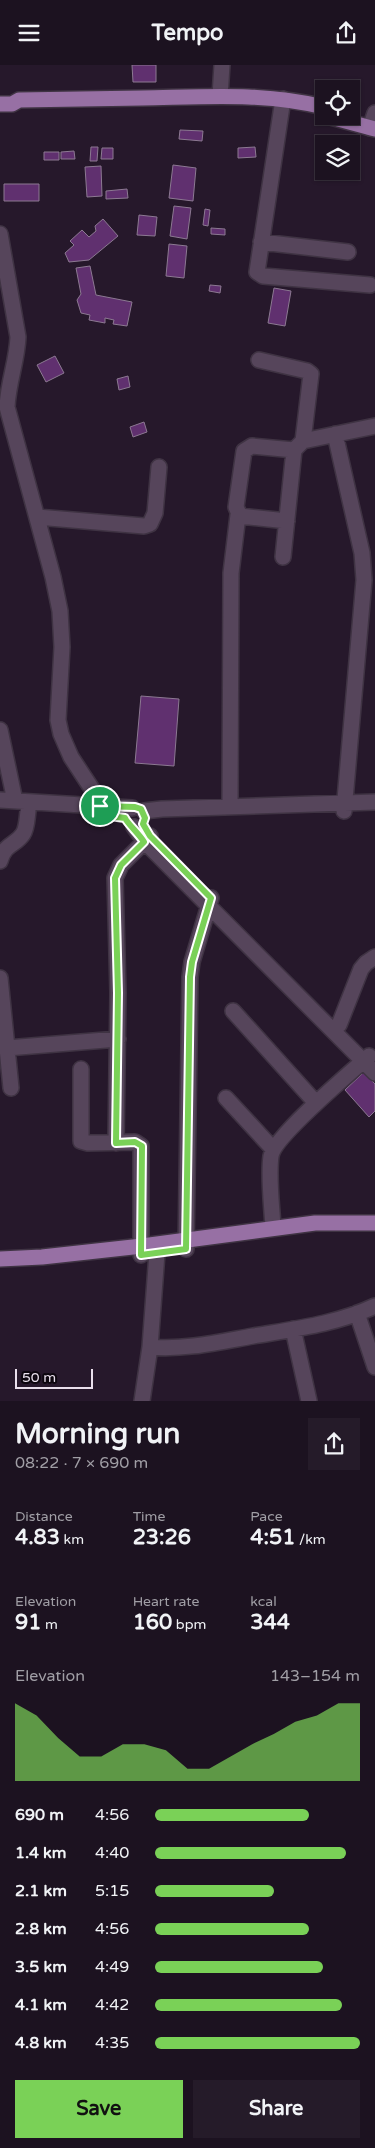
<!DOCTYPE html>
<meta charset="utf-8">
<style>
body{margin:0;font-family:"Varela Round",sans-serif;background:#251b29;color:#f1f3f6;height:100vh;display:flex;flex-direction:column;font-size:19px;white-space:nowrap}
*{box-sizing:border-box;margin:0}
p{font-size:16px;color:#a09ea5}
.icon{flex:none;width:28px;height:28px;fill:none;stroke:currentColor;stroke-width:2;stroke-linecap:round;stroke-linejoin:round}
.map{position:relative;height:1336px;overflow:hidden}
.drawer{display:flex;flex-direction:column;background:#1c1220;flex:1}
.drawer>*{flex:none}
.controls{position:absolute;left:315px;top:15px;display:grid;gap:10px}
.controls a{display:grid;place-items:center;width:45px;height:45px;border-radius:0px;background:#1c1220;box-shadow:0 1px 4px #0004,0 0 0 1px #3a323e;font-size:25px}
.scale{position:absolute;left:15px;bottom:12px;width:78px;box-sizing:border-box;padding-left:5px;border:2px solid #e9dfec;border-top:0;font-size:14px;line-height:18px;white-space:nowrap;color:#e9dfec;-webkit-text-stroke:4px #0c060e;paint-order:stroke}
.pin{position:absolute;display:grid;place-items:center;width:42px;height:42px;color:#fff;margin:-21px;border:2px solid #fff;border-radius:50%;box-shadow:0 1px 5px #0007}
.round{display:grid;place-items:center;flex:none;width:52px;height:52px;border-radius:0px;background:#251b29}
.head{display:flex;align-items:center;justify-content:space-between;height:85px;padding:0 15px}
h1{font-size:28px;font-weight:700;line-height:38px}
.figures{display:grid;grid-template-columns:repeat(3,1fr);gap:8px;height:85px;padding:5px 15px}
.figures div{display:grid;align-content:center}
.figures b{font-size:21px;font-weight:700}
.figures small{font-size:14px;font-weight:400}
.figures p{font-size:14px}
.chart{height:140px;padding:10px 15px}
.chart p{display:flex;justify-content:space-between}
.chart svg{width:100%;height:90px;margin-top:5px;fill:#7ad157;opacity:.7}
.action{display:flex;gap:10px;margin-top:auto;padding:10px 15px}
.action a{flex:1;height:58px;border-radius:0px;background:#7ad157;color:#111;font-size:20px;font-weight:700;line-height:58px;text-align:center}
.action a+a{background:#251b29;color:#f1f3f6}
ul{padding:0 15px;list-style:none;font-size:16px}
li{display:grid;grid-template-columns:80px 60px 1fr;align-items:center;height:38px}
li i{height:12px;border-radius:6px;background:#7ad157}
header{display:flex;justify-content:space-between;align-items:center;height:65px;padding:0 15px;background:#1c1220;font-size:22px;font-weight:700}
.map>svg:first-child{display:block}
</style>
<header><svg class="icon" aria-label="menu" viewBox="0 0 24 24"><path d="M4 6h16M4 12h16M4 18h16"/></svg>Tempo<svg class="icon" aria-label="share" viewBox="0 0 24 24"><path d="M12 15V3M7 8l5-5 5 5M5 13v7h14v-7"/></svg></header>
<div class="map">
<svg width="375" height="1336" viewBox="0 0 375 1336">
<rect width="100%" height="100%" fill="#26182b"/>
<path fill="#60306f" stroke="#8c7992" d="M 132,0 L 156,0 L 156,17 L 133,17 Z
M 180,65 L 203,66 L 202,76 L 179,74 Z
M 91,82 L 98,82 L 97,96 L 90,96 Z
M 255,82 L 256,92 L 238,93 L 238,83 Z
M 102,83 L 113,83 L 113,94 L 101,94 Z
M 74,86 L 75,94 L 61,94 L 61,87 Z
M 44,87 L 59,87 L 59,95 L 44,95 Z
M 173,100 L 196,103 L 193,136 L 169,133 Z
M 101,101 L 102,131 L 87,132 L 85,102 Z
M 4,119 L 39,119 L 39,136 L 4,136 Z
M 127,124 L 128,133 L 106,134 L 106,126 Z
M 174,141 L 191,143 L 187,174 L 170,171 Z
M 205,144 L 210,145 L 208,161 L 203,160 Z
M 139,150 L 157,152 L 155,171 L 137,170 Z
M 103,154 L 118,171 L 89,195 L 69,197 L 65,188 L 74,180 L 70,176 L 82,165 L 89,172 L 96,166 L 95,161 Z
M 211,163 L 225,164 L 225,170 L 211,169 Z
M 169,179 L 187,181 L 184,213 L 166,211 Z
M 90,201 L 96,230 L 132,237 L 127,261 L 113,259 L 114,255 L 105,253 L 105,258 L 89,255 L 90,250 L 81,248 L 77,235 L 81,229 L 76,203 Z
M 210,220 L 221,221 L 220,228 L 209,226 Z
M 274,223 L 291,226 L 285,261 L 268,258 Z
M 55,291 L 64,308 L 46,317 L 37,300 Z
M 128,311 L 130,322 L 119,325 L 117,314 Z
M 144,357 L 147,367 L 133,372 L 130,362 Z
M 141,631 L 179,634 L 174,701 L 135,698 Z
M 364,1007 L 375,1019 L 375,1046 L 369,1052 L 345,1025 Z"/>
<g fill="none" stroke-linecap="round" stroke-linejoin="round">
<defs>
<path id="minor" d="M 220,31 L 222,0
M 283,34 L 257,207 L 263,211 L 370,220
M 370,63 L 375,48
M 0,169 L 18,272 C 17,296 8,318 7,342 L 53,512 L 60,546 L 62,582 L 58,655 L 61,669 L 71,692 L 92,724 L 102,750
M 261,177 L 348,187
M 259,295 L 307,306 L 311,309 L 303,376
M 335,369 L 362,488 L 364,515 L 344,746
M 37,452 L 144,461 L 150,459 L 155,448 L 159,402
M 287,456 L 240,451 L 236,442 L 244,386 L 252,381 L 294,385
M 283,492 L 294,385 L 303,376 L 375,361
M 0,665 L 15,736
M 0,735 L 132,743
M 230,742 L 231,508 L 238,450
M 144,746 L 162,744 L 375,737
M 134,762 L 145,777 L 375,1008
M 0,796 C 5,778 15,781 23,769 C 27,763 27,753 28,746
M 0,913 L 11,1023
M 233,946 L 316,1038
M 339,960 L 361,904 L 366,898 L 375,892
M 7,983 L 118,974
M 81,1004 L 81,1076 L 88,1078 L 135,1077 L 141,1081 L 141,1190
M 226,1033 L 273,1084
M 116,1078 L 118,928 L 115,813 L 121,800 L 150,771
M 273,1163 C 272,1141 268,1112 271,1091 C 274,1072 352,1006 369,991
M 186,1184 L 190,912 L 192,897 L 211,833
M 357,1248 L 375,1302
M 293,1264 L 309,1336
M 150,1282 C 185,1285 219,1277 253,1271 C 294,1264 337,1259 375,1241
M 142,1336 L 150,1282 L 157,1188"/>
<path id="major" d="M 0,39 L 12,39 L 19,35 C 60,34 101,34 142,33 C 203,32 263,27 324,42
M 327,51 L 375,64
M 0,1194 L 42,1192 L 142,1181 L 315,1158 L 375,1158"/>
</defs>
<use href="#minor" stroke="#3f3343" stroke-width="18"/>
<use href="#major" stroke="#3f3343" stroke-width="18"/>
<use href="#minor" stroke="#56455b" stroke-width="15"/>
<use href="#major" stroke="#9770a4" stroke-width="15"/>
</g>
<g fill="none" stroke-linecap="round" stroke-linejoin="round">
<defs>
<path id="route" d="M 100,741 L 135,742 L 141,744 L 145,753 L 143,759 L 150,771 L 211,833 L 192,897 L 190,912 L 186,1184 L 141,1190 L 142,1081 L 135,1077 L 116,1078 L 118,928 L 115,813 L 121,800 L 144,777 C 140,770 127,758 125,753 L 102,750 Z"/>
</defs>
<use href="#route" stroke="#fff" stroke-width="10"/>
<use href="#route" stroke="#7ad157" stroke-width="6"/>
</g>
</svg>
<div class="controls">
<a><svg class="icon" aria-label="locate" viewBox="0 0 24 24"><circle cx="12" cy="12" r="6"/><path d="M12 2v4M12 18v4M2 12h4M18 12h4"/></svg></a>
<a><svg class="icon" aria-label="layers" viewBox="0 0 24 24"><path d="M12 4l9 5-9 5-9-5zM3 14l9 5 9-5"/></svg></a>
</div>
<div class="scale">50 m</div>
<div class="pin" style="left:100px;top:741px;background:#1e9e55"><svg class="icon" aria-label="arrive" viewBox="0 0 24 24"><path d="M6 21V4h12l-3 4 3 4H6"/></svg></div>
</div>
<section class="drawer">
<div class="head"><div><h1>Morning run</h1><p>08:22 · 7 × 690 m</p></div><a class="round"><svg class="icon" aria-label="share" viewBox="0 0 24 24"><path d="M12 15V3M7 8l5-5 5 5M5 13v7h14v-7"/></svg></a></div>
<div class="figures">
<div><p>Distance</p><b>4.83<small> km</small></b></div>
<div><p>Time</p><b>23:26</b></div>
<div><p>Pace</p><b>4:51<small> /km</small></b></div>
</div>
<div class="figures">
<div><p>Elevation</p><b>91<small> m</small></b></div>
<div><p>Heart rate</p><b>160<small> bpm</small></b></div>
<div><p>kcal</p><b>344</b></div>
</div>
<div class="chart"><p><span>Elevation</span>143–154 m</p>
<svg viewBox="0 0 160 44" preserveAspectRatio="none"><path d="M0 44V6L10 12L20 23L30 32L40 32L50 26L60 26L70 29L80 38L90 38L100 32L110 26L120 21L130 15L140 12L150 6L160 6V44z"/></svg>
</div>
<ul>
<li><b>690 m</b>4:56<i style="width:75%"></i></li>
<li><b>1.4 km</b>4:40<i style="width:93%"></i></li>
<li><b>2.1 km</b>5:15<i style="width:58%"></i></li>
<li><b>2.8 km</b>4:56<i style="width:75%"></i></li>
<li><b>3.5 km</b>4:49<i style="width:82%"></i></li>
<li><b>4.1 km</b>4:42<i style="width:91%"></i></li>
<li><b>4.8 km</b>4:35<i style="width:100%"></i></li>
</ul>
<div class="action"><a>Save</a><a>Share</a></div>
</section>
